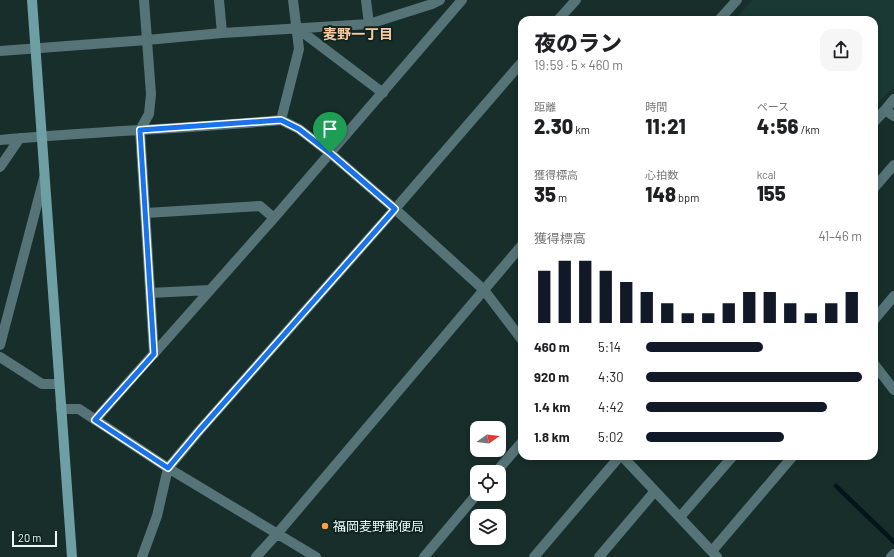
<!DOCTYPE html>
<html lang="ja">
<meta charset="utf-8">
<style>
body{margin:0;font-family:Barlow,"Noto Sans JP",sans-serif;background:#f6f6f6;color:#202124;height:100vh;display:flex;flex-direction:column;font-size:15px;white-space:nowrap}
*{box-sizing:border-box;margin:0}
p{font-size:13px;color:#757577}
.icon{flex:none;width:22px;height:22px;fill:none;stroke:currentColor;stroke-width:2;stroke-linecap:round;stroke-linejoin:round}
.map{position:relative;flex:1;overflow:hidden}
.drawer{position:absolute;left:518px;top:16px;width:360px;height:444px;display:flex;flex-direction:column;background:#fff;border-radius:12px;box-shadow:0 2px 6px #0003}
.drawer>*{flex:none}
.needle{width:26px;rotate:76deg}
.fabs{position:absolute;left:470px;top:421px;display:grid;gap:8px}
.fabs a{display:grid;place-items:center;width:36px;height:36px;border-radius:8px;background:#fff;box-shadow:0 2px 6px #0003;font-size:20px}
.scale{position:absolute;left:12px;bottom:10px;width:45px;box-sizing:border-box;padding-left:4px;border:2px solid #eaf7f4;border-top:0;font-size:11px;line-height:14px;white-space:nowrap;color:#eaf7f4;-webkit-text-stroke:3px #0e2420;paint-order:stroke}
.pin{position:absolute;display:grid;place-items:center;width:34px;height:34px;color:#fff;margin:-41px -17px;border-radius:50% 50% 50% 0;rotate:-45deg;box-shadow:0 0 4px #0007}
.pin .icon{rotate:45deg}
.round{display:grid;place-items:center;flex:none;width:42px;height:42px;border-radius:12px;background:#f6f6f6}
.head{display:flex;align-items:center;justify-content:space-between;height:68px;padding:0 16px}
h1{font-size:22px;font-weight:800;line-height:30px}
.stats{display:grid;grid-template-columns:repeat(3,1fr);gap:6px;height:68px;padding:4px 16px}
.stats div{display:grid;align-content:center}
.stats b{font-size:20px;font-weight:800}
.stats small{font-size:11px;font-weight:400}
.stats p{font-size:11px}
.chart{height:112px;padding:8px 16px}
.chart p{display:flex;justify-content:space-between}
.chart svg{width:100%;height:72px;margin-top:4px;stroke:#111827;stroke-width:6}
ul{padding:0 16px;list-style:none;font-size:13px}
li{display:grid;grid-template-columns:64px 48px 1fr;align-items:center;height:30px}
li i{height:10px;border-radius:5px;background:#111827}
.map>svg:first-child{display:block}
</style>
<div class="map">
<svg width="894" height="557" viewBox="0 0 894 557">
<rect width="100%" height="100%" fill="#182e2a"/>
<path fill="#1a3934" d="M 752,0 L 894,0 L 894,87 L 874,107 L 874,20 L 735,20 Z"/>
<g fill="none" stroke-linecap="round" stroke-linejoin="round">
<path stroke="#02151d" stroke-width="4.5" d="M 836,486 L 894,542"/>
<path stroke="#567478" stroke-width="10" d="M 144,0 L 151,94 L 149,114 L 140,130 L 154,354
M 366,0 L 369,24
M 558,20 L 576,0
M 719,20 L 737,0
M 297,28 L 383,93
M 222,33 L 369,24 L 432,4 L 440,0
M 0,51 L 147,40 L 222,33 L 219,0
M 885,110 L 894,99
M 281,120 L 299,49 L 293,0
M 874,122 L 885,110 L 894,116
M 0,140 C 93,131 187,129 281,120 L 299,129 L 330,153 L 395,209 L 484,290 L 522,340
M 0,167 L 20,138
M 874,188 L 894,165
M 146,213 L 260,206 L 274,218
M 150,293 L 210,290
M 874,320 L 894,296
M 0,345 L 44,178
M 0,357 L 42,384 L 59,384
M 874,364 L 894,390
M 61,409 L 79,409 L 168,468 L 316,557
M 95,420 L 274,218 L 462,0
M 622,456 L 717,557
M 496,472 L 522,442
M 680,517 L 733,456
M 712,551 L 793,456
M 142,557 L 157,516 L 168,468 L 199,431 L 395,209 L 522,62
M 256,557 L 277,534 L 522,245
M 424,557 L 477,494
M 534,557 L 620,456
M 599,557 L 655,491
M 891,557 L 894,554"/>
<path stroke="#6e9fa4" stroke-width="10" d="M 32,0 L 72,557"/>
</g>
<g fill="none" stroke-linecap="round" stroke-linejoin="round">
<defs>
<path id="route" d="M 281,120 L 299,129 L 330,153 L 395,209 L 199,431 L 168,468 L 95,420 L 154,354 L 140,130 Z"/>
</defs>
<use href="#route" stroke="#fff" stroke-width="8"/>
<use href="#route" stroke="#1a73e8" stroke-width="5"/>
</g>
<circle fill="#f9a04c" stroke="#0e2420" stroke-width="1.5" cx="325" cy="526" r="4"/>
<g text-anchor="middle" stroke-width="4" stroke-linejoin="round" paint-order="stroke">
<g font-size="13" fill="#eaf7f4" stroke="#0e2420" text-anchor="start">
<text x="333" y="531">福岡麦野郵便局</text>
</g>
<g font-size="14" font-weight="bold" fill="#fdcaa0" stroke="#0e2420">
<text x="358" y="39">麦野一丁目</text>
</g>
</g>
</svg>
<div class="fabs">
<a><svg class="needle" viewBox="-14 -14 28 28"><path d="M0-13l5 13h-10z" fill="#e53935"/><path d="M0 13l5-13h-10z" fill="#757577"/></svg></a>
<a><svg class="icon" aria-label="locate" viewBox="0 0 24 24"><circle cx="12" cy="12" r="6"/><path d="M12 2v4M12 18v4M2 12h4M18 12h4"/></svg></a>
<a><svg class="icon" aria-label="layers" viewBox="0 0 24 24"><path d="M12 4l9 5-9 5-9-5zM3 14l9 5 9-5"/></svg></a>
</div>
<div class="scale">20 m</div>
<div class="pin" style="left:330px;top:153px;background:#1e9e55"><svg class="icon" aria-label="arrive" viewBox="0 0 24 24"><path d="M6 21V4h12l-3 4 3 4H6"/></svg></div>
<section class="drawer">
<div class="head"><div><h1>夜のラン</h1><p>19:59 · 5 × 460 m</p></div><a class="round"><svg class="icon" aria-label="share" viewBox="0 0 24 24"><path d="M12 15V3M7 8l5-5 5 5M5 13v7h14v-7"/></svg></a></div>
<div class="stats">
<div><p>距離</p><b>2.30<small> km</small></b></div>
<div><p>時間</p><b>11:21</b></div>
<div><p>ペース</p><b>4:56<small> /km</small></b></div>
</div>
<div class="stats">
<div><p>獲得標高</p><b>35<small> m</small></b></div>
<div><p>心拍数</p><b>148<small> bpm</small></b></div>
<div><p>kcal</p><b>155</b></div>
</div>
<div class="chart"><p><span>獲得標高</span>41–46 m</p>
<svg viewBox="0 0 160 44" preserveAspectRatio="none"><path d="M5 44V12M15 44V6M25 44V6M35 44V12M45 44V19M55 44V25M65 44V32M75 44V38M85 44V38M95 44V32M105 44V25M115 44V25M125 44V32M135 44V38M145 44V32M155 44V25"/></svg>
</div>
<ul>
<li><b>460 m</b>5:14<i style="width:54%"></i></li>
<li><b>920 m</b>4:30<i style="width:100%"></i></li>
<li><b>1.4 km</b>4:42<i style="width:84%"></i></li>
<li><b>1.8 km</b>5:02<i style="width:64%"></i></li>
</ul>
</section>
</div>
